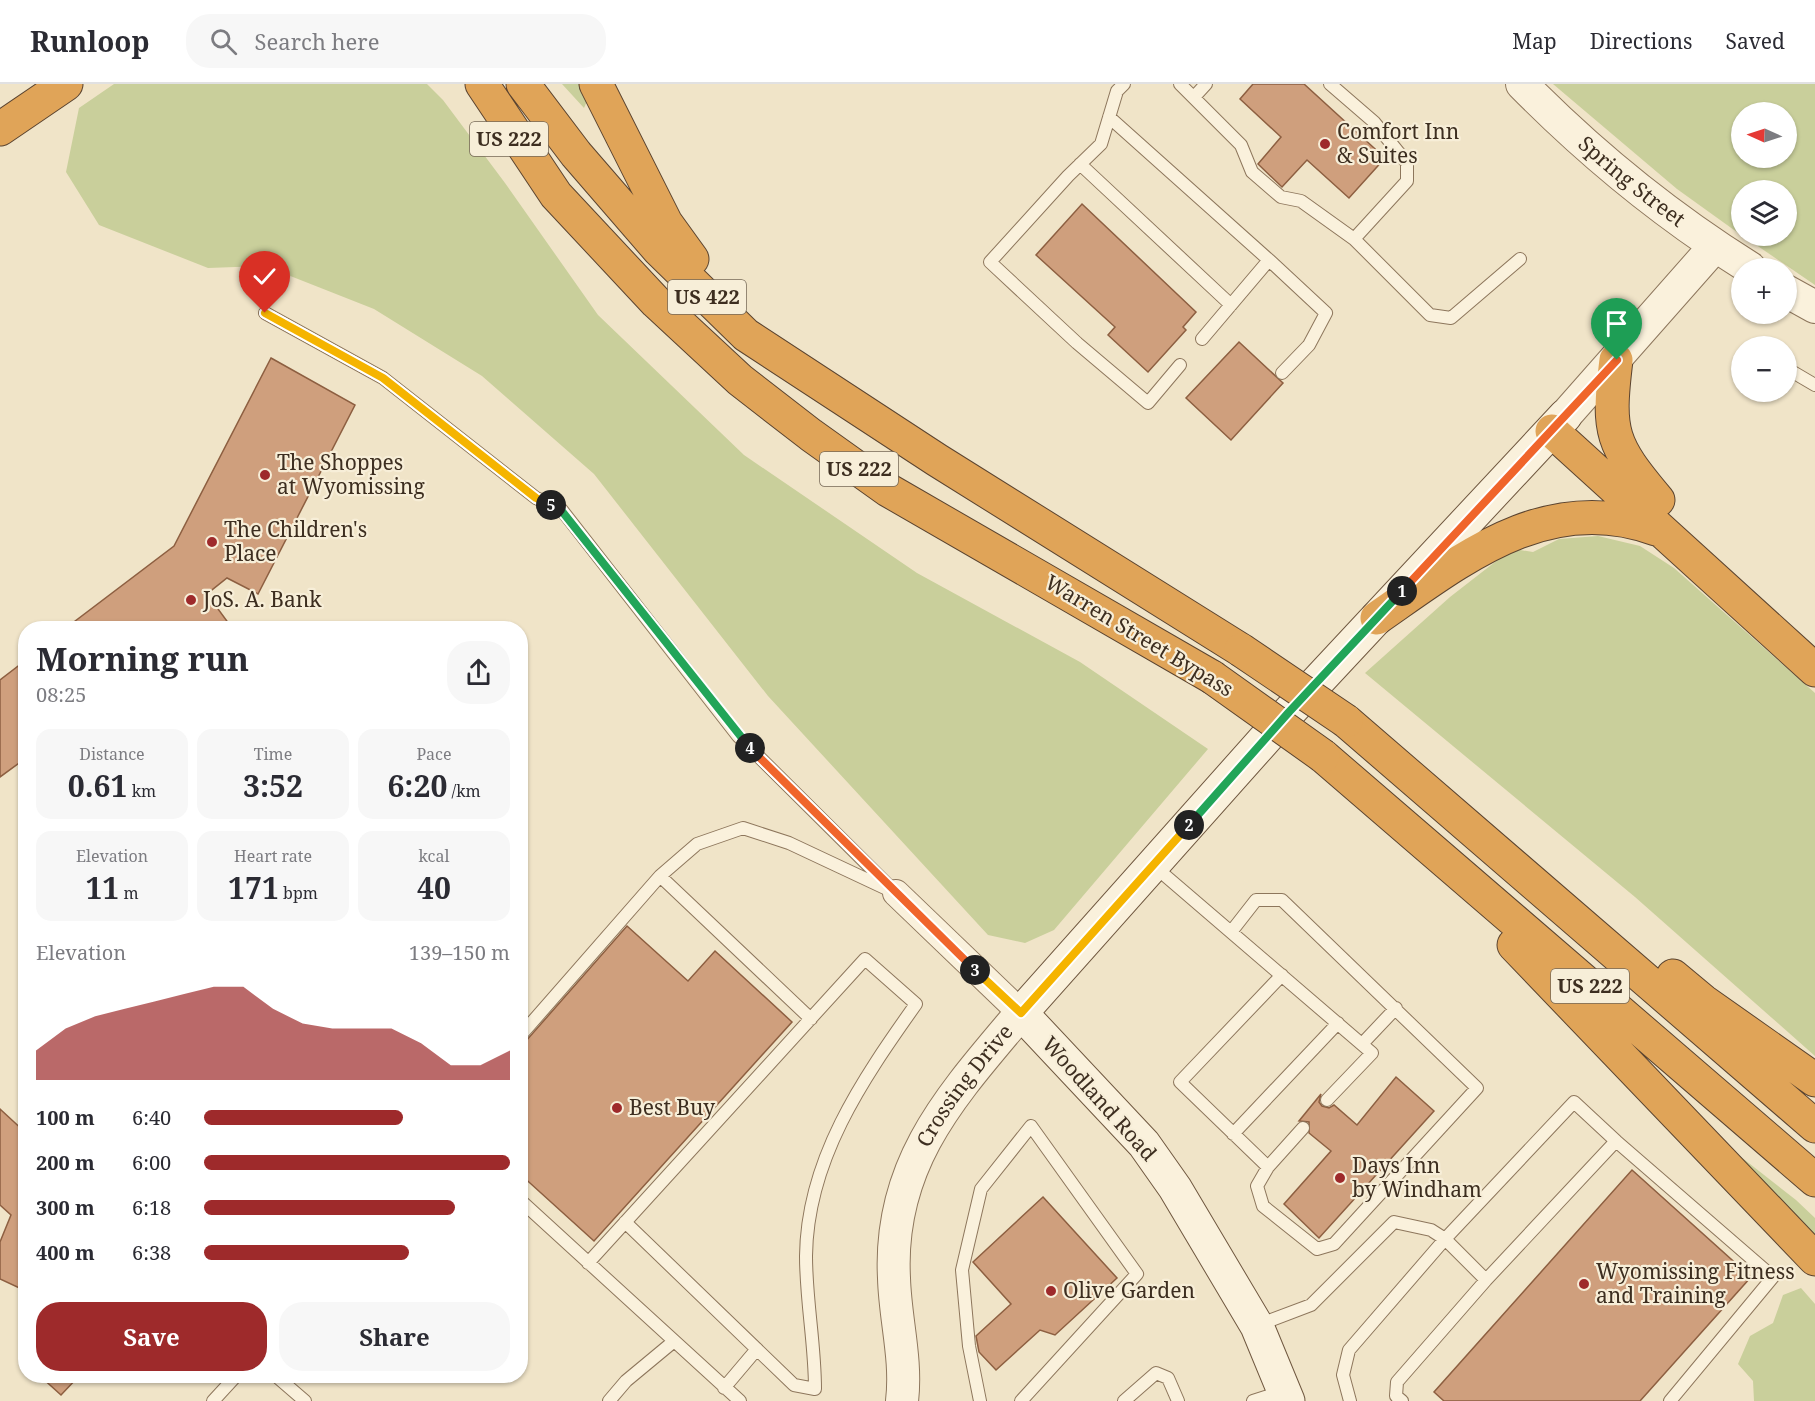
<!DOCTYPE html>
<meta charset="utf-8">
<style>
body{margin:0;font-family:"Noto Serif",serif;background:#f7f7f7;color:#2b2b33;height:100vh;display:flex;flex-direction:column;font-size:22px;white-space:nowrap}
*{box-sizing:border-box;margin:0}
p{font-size:20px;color:#7c7c81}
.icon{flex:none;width:33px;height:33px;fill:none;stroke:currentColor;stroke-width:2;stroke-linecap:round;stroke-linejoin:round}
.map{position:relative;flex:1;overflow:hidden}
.drawer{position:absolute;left:18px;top:537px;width:510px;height:762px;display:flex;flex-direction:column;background:#fff;border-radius:24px;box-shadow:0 2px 4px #0004}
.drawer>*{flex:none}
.needle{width:39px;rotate:273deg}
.controls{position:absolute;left:1731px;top:18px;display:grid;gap:12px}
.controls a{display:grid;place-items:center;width:66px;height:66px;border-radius:50%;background:#fff;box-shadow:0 2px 4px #0004;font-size:30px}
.pin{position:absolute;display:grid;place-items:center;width:51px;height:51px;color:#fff;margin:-62px -26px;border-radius:50% 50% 50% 0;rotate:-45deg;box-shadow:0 0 6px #0007}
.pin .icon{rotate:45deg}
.km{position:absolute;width:30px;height:30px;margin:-15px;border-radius:50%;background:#222;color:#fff;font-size:16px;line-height:30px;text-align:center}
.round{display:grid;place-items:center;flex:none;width:63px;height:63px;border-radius:24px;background:#f7f7f7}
.summary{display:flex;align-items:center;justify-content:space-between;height:102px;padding:0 18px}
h1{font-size:33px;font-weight:700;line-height:45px}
.stats{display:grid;grid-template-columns:repeat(3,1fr);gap:9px;height:102px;padding:6px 18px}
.stats div{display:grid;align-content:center;border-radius:15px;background:#f7f7f7;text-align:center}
.stats b{font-size:30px;font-weight:700}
.stats small{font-size:16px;font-weight:400}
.stats p{font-size:16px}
.chart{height:168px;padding:12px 18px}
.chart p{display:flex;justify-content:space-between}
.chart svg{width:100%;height:108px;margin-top:6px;fill:#9e2a2b;opacity:.7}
.button{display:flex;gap:12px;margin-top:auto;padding:12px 18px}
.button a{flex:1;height:69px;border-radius:24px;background:#9e2a2b;color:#fff;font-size:24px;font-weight:700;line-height:69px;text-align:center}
.button a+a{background:#f7f7f7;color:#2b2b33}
ul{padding:0 18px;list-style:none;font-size:20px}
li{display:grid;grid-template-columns:96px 72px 1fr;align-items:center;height:45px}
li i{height:15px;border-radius:8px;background:#9e2a2b}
header{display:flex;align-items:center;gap:36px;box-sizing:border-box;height:84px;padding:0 30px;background:#fff;border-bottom:2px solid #e1e1e2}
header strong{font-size:28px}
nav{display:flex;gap:33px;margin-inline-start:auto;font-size:21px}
.search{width:420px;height:54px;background:#f7f7f7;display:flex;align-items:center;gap:15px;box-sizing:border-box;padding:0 21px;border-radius:24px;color:#7c7c81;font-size:22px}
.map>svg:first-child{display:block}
</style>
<header>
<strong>Runloop</strong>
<div class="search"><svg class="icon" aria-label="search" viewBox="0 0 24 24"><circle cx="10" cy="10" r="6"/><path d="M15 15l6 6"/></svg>Search here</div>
<nav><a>Map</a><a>Directions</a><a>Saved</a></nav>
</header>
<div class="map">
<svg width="1815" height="1317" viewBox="0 0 1815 1317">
<rect width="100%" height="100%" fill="#f0e4c8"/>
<path fill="#c9cf9b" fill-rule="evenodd" d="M 114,0 L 427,0 L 443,16 L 505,99 L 598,231 L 744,371 L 917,489 L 1080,578 L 1208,665 L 1054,846 L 1025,859 L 988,851 L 768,612 L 594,390 L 482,292 L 374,225 L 265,182 L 208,184 L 99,141 L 66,88 L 79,24 Z
M 562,0 L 581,0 L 588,15 L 584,24 Z
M 1553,0 L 1815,0 L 1815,201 L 1743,152 L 1786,152 L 1786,106 L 1742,106 L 1741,151 L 1677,105 ZM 1786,28 L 1786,74 L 1742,74 L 1742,28 Z
M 1598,452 L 1640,462 L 1674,484 L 1815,609 L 1815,972 L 1635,813 L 1365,589 L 1450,513 L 1504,471 L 1520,466 L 1533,468 L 1559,455 Z
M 1722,1058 L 1796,1116 L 1815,1134 L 1815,1153 Z
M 1801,1204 L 1815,1220 L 1815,1317 L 1754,1317 L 1753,1297 L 1738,1280 L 1750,1252 L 1773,1239 L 1783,1211 Z"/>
<path fill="#cf9f7d" stroke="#8d5f41" stroke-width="1.5" d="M 1253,0 L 1304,0 L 1385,74 L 1349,114 L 1307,76 L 1282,103 L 1258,80 L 1281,53 L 1240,15 Z
M 1082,120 L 1196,228 L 1183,243 L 1186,246 L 1148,288 L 1108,251 L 1115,243 L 1036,171 Z
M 1239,258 L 1283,299 L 1231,356 L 1186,314 Z
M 271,274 L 355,321 L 258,510 L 227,494 L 207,510 L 232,544 L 66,544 L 174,462 Z
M 26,576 L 26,674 L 0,693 L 0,596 Z
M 627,842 L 688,897 L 715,867 L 792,938 L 594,1157 L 520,1090 L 520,960 L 526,957 Z
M 1396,993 L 1434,1027 L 1319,1154 L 1284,1120 L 1331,1067 L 1309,1049 L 1309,1038 L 1299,1037 L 1321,1010 L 1319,1018 L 1322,1022 L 1329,1024 L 1334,1021 L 1357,1041 Z
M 0,1025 L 26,1049 L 26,1207 L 0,1195 L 0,1158 L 11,1131 L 0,1121 Z
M 1632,1086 L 1751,1193 L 1640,1317 L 1444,1317 L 1434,1308 Z
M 1043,1113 L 1117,1194 L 1055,1251 L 1040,1246 L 996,1286 L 979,1268 L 976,1252 L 1011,1220 L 973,1178 Z
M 40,1292 L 79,1292 L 61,1311 Z"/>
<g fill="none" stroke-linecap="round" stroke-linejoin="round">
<defs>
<path id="service" d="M 1124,0 L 1117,7 L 1101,60 L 1068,92 L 990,178 L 1077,259 L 1148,319 L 1180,281
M 1180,0 L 1241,61 L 1252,88 L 1281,113 L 1301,117 L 1354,155 L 1430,231 L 1451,234 L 1520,175
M 1330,0 L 1374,38 L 1407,79 L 1407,97 L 1354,155
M 1195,12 L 1206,0
M 1109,33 L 1269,176 L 1202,255
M 1080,80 L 1231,221
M 1269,176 L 1326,229 L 1309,261 L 1282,289
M 265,229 L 383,294 L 536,414 L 561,425 L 738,652 L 896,809
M 1786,284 L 1815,301
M 1154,782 L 1372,969 L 1327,1016
M 660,792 L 697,760 L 743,744 L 789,759 L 887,805
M 1231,848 L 1256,816 L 1282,816 L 1477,1004 L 1334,1160 L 1317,1165 L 1263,1122 L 1257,1102 L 1268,1083
M 1282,891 L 1180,998 L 1268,1083 L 1303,1044
M 520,952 L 660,792 L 811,935
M 1362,960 L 1396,924
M 1233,1050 L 1338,939
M 1616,1057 L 1773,1193 L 1670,1317
M 520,1116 L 740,1317
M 588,1179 L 865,875 L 916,920 C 862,996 807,1076 806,1172 C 806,1217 815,1260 815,1305 L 794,1301 L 625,1138
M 1258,1241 L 1311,1221 L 1394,1138 L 1431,1146 L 1445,1155 L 1486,1196
M 276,1292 L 305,1317
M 724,1304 L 757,1265
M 213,1317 L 236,1292
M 609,1317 L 626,1297 L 673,1258
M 980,1317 L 969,1262 L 962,1186 L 981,1105 L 1031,1042 L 1137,1190 L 1021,1317
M 1124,1317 L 1156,1289 L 1168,1294 L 1178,1317
M 1253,1317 L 1284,1307
M 1350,1317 L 1343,1291 L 1349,1266 L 1445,1155 L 1574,1018 L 1616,1057 L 1486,1196 L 1397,1298 L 1396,1312 L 1402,1317"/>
<path id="minor" d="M 896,809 L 1021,929"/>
<g id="tertiary">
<path id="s1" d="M 1522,0 C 1591,70 1667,132 1750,184"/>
<path d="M 1786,207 L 1815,223"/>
<path d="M 1565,332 L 1715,162"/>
<path id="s2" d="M 902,1317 C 907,1275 895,1235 894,1194 C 888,1079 952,1011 1021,929"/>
</g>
<path id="secondary" d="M 1288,1317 L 1257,1242 L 1175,1104 L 1144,1060 L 1021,929 L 1289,628 L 1565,332"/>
<path id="motorway" d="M 482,0 L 556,111 L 656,218 L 740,296 L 811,351 L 888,406 L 1212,593
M 523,0 L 576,70 L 659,166 L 746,251 L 937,376 L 1241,566
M 596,0 L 666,139 L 692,175
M 0,45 L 66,0
M 1616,276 C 1607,349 1611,360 1658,416
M 1552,347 L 1815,586
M 1377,534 C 1462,475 1547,405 1656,445
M 1346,637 L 1815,1042
M 1323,672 L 1815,1096
M 1514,861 L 1815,1175
M 1673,892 L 1703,917 L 1815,996"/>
</defs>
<use href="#service" stroke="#8d765c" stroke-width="14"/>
<use href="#minor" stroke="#8d765c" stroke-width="28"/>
<use href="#tertiary" stroke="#8d765c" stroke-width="34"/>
<use href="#secondary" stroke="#6f573f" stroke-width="35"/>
<use href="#motorway" stroke="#5b4430" stroke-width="35"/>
<use href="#service" stroke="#faf1dc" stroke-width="12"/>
<use href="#minor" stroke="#faf1dc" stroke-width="26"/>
<use href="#tertiary" stroke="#faf1dc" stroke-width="32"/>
<use href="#secondary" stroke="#faf1dc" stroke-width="33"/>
<use href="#motorway" stroke="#e0a458" stroke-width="33"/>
<defs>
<path id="motorway-bridge" d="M 1241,566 L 1346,637
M 1212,593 L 1323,672"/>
</defs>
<use href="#motorway-bridge" stroke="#5b4430" stroke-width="35" stroke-linecap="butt"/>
<use href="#motorway-bridge" stroke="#e0a458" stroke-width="33"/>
</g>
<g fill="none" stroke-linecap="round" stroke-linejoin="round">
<defs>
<path id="split-1" d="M 1402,507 L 1617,276"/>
<path id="split-2" d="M 1189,741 L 1289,628 L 1402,507"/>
<path id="split-3" d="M 975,886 L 1021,929 L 1189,741"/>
<path id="split-4" d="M 750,664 L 975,886"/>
<path id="split-5" d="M 551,421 L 561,426 L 750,664"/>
<path id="split-6" d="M 265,229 L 383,294 L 536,414 L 551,421"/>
</defs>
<use href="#split-1" stroke="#fff" stroke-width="12"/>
<use href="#split-2" stroke="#fff" stroke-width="12"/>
<use href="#split-3" stroke="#fff" stroke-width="12"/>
<use href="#split-4" stroke="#fff" stroke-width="12"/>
<use href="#split-5" stroke="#fff" stroke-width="12"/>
<use href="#split-6" stroke="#fff" stroke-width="12"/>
<use href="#split-1" stroke="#f0652b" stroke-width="8"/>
<use href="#split-2" stroke="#22a559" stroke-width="8"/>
<use href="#split-3" stroke="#f5b400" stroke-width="8"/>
<use href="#split-4" stroke="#f0652b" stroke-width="8"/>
<use href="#split-5" stroke="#22a559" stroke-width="8"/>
<use href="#split-6" stroke="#f5b400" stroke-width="8"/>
</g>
<g fill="#9e2a2b" stroke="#f7eed8" stroke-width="2">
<circle cx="1325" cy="60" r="6"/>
<circle cx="265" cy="391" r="6"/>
<circle cx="212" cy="458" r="6"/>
<circle cx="191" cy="516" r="6"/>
<circle cx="617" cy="1024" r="6"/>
<circle cx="1340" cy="1094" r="6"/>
<circle cx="1584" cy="1200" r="6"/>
<circle cx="1051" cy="1207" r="6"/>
</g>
<g text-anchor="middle" stroke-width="4.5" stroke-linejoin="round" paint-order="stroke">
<g fill="#f7eed8" stroke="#756857" stroke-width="1.5">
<rect x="470" y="38" width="78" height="34" rx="4.5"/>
<rect x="668" y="196" width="78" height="34" rx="4.5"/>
<rect x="820" y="368" width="78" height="34" rx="4.5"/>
<rect x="1551" y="885" width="78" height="34" rx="4.5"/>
</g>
<g font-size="20" font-weight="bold" fill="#3d2e20">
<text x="509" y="62">US 222</text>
<text x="707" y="220">US 422</text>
<text x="859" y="392">US 222</text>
<text x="1590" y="909">US 222</text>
</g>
<g font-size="21" fill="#3d2e20" stroke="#f7eed8" text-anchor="start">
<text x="1337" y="55">Comfort Inn<tspan x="1337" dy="24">&amp; Suites</tspan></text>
<text x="277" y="386">The Shoppes<tspan x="277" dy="24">at Wyomissing</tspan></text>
<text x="224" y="453">The Children's<tspan x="224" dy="24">Place</tspan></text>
<text x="203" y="523">JoS. A. Bank</text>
<text x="629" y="1031">Best Buy</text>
<text x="1352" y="1089">Days Inn<tspan x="1352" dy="24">by Windham</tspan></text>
<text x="1596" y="1195">Wyomissing Fitness<tspan x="1596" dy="24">and Training</tspan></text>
<text x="1063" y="1214">Olive Garden</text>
</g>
<g font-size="21" fill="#3d2e20" stroke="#f7eed8">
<text dy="7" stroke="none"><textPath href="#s1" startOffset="147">Spring Street</textPath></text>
<text transform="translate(1139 552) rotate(31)" y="7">Warren Street Bypass</text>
<text dy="7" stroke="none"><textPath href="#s2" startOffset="334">Crossing Drive</textPath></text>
<text transform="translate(1099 1015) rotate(48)" y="7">Woodland Road</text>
</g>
</g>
</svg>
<div class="controls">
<a><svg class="needle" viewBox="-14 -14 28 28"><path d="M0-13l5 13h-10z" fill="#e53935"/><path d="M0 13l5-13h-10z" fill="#7c7c81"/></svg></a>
<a><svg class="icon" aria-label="layers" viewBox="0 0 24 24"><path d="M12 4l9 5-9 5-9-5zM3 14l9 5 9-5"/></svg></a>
<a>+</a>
<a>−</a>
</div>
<div class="pin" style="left:1617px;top:276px;background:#1e9e55"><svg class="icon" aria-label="arrive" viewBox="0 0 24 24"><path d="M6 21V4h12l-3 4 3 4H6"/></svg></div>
<div class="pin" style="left:265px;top:229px;background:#d93025"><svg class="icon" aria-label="check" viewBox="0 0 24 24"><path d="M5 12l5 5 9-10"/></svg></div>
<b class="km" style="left:1402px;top:507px">1</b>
<b class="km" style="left:1189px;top:741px">2</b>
<b class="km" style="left:975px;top:886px">3</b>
<b class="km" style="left:750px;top:664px">4</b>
<b class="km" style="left:551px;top:421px">5</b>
<section class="drawer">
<div class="summary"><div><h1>Morning run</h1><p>08:25</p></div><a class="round"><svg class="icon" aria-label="share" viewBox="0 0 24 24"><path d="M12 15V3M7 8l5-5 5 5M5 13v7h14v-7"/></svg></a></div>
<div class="stats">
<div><p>Distance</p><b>0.61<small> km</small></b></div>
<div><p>Time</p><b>3:52</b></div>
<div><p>Pace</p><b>6:20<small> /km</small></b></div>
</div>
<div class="stats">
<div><p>Elevation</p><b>11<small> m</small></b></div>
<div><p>Heart rate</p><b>171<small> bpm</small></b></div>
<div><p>kcal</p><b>40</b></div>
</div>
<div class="chart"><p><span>Elevation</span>139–150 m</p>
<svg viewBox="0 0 160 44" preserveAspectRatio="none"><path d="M0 44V32L10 23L20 18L30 15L40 12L50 9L60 6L70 6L80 15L90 21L100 23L110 23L120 23L130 29L140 38L150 38L160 32V44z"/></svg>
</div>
<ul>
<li><b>100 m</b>6:40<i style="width:65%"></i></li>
<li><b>200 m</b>6:00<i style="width:100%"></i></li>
<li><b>300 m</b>6:18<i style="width:82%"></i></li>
<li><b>400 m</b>6:38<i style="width:67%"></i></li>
</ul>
<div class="button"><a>Save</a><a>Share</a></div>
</section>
</div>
